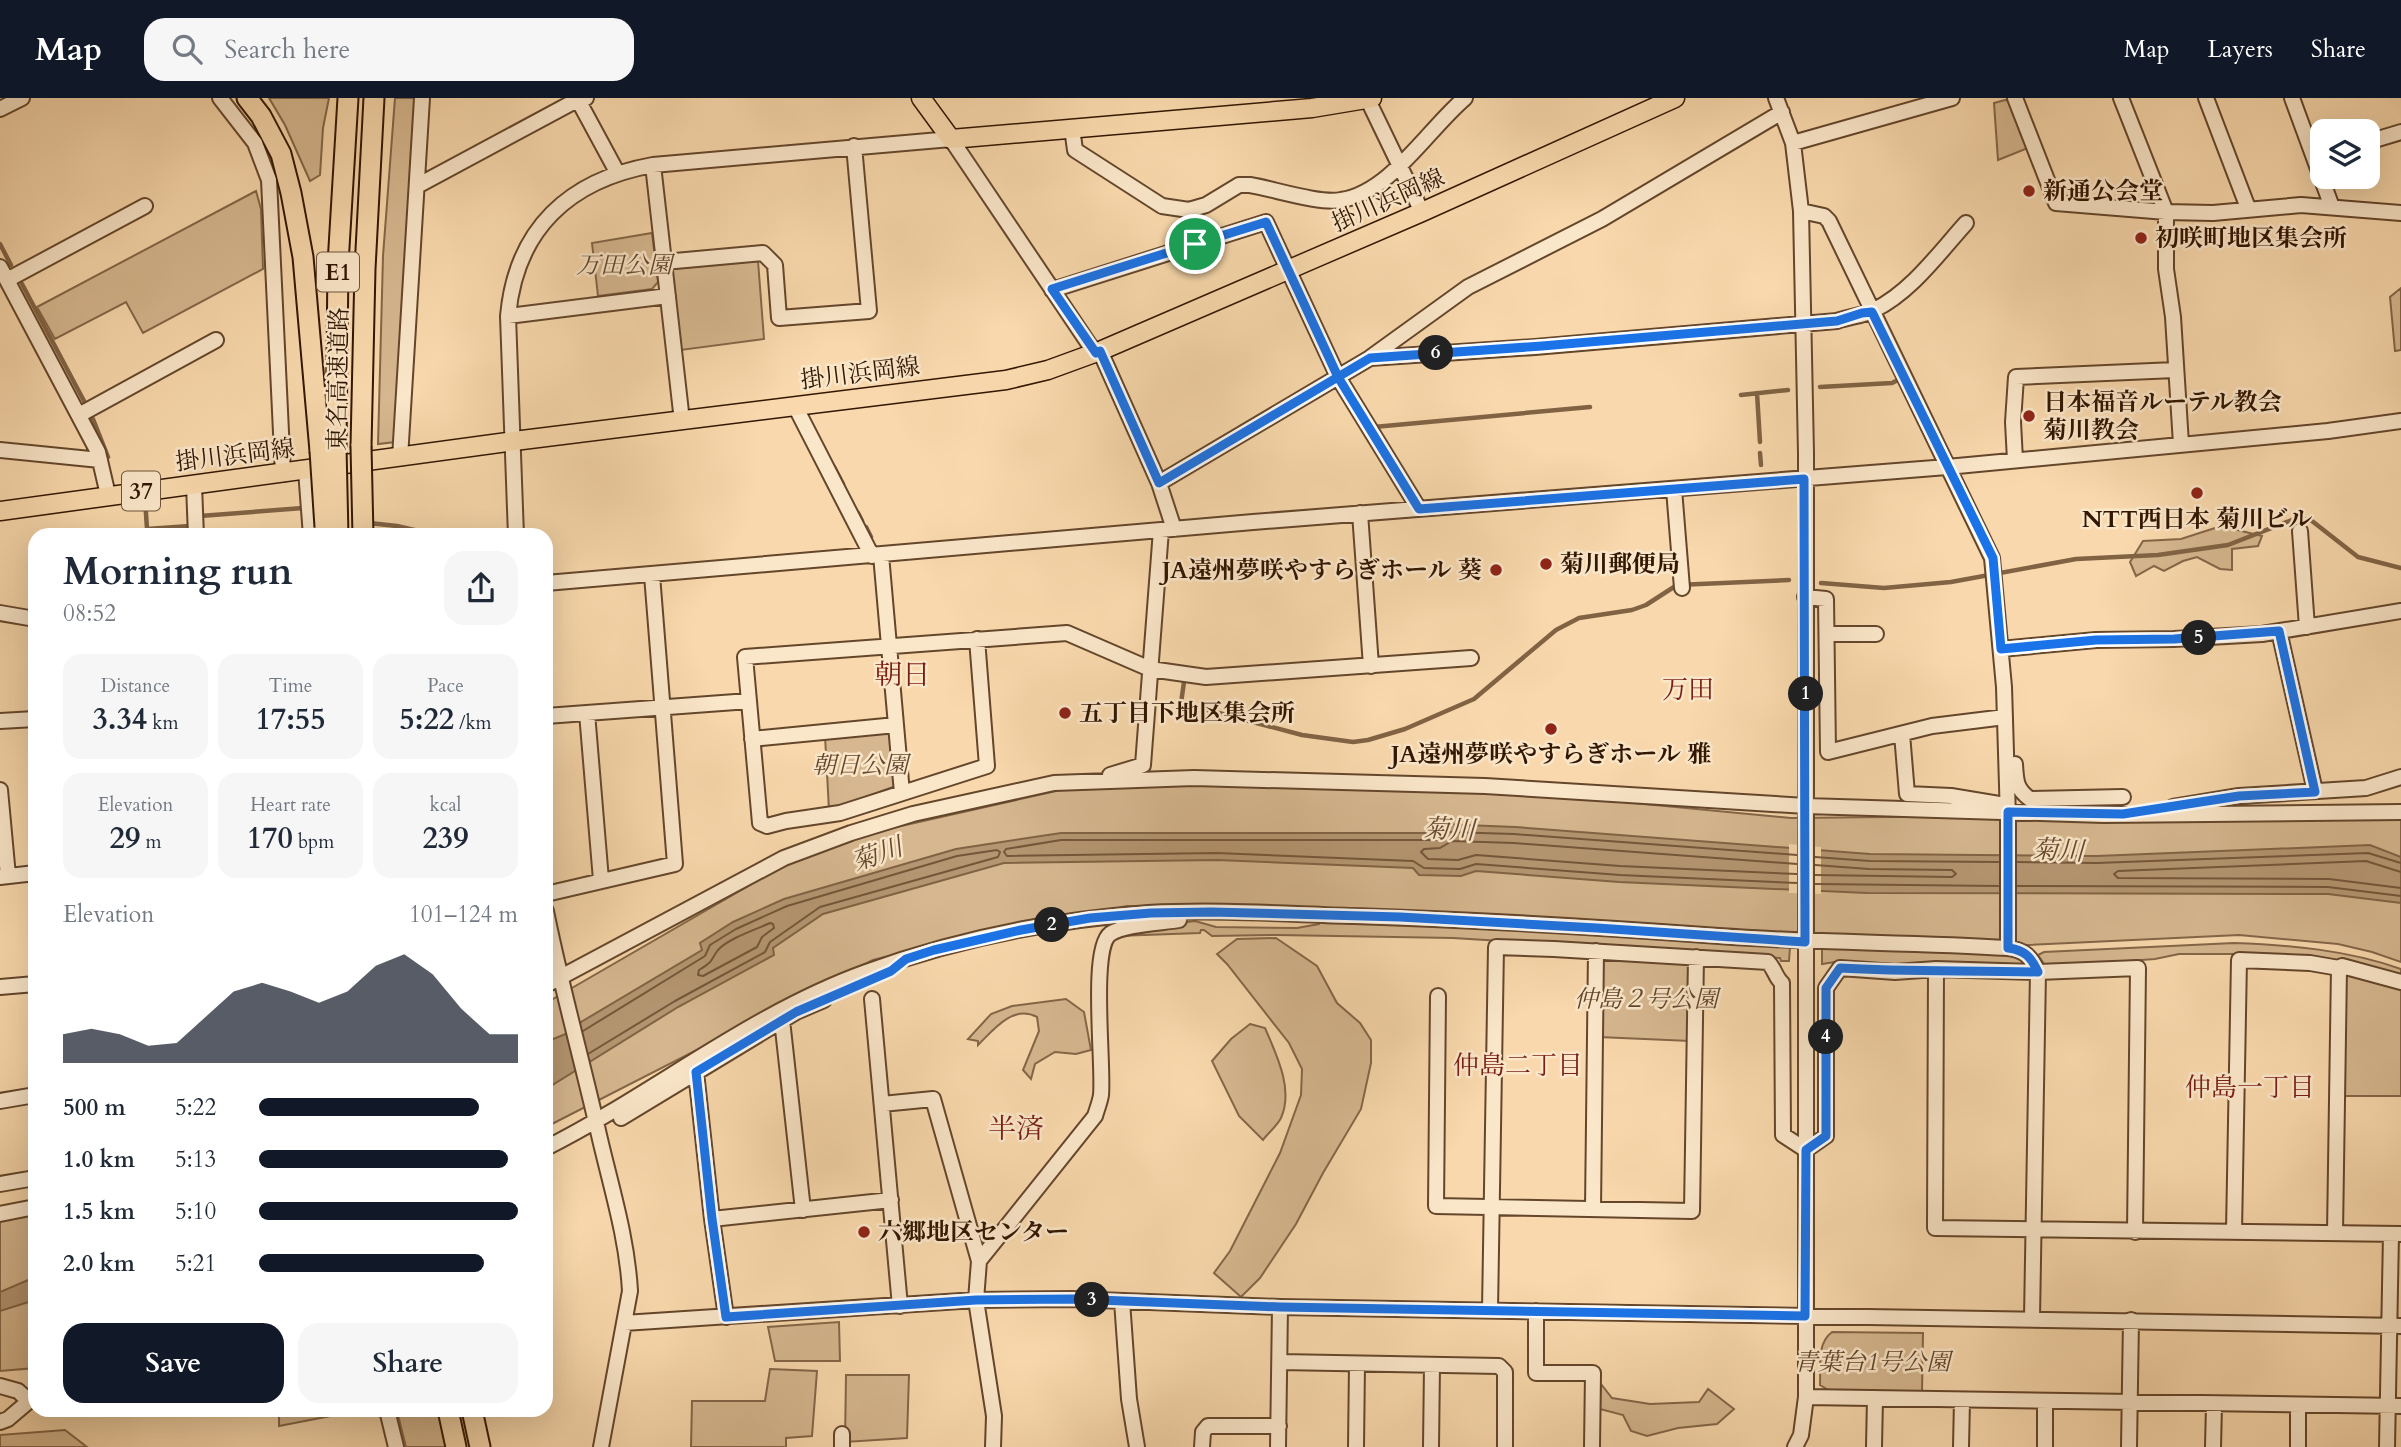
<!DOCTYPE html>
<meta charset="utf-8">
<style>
body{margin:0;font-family:Cardo,"Noto Serif JP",serif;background:#f6f6f7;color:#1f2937;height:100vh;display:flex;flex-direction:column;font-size:26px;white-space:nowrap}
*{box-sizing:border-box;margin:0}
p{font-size:23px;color:#747a83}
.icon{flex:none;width:38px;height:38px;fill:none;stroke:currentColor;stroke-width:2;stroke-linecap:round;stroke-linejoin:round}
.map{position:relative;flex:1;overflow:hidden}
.panel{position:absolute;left:28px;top:430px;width:525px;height:889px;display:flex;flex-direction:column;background:#fff;border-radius:21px;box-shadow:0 7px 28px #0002}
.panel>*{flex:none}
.tools{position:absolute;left:2310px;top:21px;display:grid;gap:14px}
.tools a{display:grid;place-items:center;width:70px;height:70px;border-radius:14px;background:#fff;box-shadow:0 7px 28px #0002;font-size:35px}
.pin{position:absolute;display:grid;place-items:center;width:60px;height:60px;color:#fff;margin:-30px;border:4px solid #fff;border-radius:50%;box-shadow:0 2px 7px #0007}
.km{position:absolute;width:35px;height:35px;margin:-18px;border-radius:50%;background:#222;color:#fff;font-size:19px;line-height:35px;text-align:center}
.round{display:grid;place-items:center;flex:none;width:74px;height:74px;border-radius:21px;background:#f6f6f7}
.head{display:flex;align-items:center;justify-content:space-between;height:119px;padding:0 35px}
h1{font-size:38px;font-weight:600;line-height:52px}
.figures{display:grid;grid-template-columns:repeat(3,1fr);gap:10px;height:119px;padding:7px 35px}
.figures div{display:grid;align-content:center;border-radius:18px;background:#f6f6f7;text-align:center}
.figures b{font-size:30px;font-weight:600}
.figures small{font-size:19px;font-weight:400}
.figures p{font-size:19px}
.chart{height:196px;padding:14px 35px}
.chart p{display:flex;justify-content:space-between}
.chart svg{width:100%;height:126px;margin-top:7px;fill:#111827;opacity:.7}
.cta{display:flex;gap:14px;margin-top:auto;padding:14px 35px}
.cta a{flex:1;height:80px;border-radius:21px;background:#111827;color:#fff;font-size:28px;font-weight:600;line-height:80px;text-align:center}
.cta a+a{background:#f6f6f7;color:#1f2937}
ul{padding:0 35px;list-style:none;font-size:23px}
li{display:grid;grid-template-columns:112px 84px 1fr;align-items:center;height:52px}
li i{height:18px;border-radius:9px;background:#111827}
header{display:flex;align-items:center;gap:42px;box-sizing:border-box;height:98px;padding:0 35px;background:#111827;color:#fff}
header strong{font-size:33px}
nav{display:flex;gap:38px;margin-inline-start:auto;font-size:24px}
.search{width:490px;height:63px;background:#f6f6f7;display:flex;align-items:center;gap:18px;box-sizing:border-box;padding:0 24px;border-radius:21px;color:#747a83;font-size:26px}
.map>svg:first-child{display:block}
</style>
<header>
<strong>Map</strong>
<div class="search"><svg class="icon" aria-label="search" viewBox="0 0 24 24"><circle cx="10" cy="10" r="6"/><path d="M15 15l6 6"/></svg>Search here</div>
<nav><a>Map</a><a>Layers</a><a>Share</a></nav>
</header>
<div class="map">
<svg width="2401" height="1349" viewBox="0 0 2401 1349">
<rect width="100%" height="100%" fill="#f8d8ac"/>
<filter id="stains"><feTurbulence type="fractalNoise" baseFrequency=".00286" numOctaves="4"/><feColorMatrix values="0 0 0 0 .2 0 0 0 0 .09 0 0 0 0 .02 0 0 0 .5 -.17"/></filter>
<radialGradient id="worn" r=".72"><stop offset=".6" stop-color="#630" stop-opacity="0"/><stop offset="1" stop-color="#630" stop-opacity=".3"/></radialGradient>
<path fill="#d6b78f" stroke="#846648" stroke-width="2" d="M 269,0 L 329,0 L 323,30 L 320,77 L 310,83 L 285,27 Z
M 395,0 L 415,0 L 395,344 L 378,346 L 383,158 Z
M 2005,2 L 2010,3 L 2028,50 L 1998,62 L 1994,5 Z
M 256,93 L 261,111 L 263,171 L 143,235 L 126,204 L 55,241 L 37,209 Z
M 652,135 L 658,184 L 652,191 L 598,198 L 592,145 Z
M 758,163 L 764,241 L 681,252 L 671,171 Z
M 2401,190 L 2401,252 L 2395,253 L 2390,199 Z
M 2221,428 L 2262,438 L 2258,448 L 2232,451 L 2232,472 L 2220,471 L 2197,459 L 2183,463 L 2164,473 L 2154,468 L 2136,478 L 2130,464 L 2143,443 L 2181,441 Z
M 891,631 L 896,688 L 829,712 L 825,638 Z
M 1105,682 L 1447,687 L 1791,720 L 2401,714 L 2401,864 L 2372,854 L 2338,846 L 2239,837 L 2028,847 L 1363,816 L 1127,808 L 986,834 L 873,862 L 546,1029 L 546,905 L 821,746 Z
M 1322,821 L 1727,842 L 1790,849 L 1789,863 L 1781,863 L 1780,860 L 1453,840 L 1277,837 L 1212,838 L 1204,832 L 1201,832 L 1200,835 L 1116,838 L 1135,831 L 1195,823 L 1216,829 L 1297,830 L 1319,826 Z
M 1276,840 L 1317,868 L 1337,905 L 1360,925 L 1371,942 L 1371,965 L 1361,1011 L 1323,1075 L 1296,1126 L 1260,1180 L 1241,1199 L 1214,1175 L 1230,1153 L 1280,1055 L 1301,997 L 1302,971 L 1289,945 L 1227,866 L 1217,856 L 1237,841 Z
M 2234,845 C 2290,847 2348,852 2401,871 L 2401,883 L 2237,856 L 2179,856 L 2155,861 L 2046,869 L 2038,857 L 2044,854 Z
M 1896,849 L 2015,857 L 2030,867 L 1893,868 L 1835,864 L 1822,866 L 1822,850 Z
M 1601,858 L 1687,863 L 1692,869 L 1690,943 L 1599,939 Z
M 2345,872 L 2401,887 L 2401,998 L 2343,998 Z
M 1066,901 L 1084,914 L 1091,952 L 1076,956 L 1055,954 L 1035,966 L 1031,981 L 1023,972 L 1039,933 L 1037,919 C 1013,906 993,932 978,947 L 978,943 L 968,941 L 991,916 L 1012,908 Z
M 1250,926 L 1265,930 C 1276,956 1294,991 1281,1020 C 1277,1028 1268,1035 1263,1042 L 1239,1018 L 1212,963 L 1231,941 Z
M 35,1107 L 35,1270 L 0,1273 L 0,1114 Z
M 839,1224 L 840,1263 L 775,1263 L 768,1229 Z
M 1832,1234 L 1923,1235 L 1922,1295 L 1830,1293 L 1820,1287 C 1821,1269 1816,1246 1832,1234 Z
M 770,1271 L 817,1273 L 812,1338 L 786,1340 L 786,1349 L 691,1349 L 692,1303 L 765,1303 Z
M 846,1277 L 909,1277 L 907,1340 L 845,1344 Z
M 1601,1286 L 1612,1300 L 1650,1306 L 1699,1304 L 1708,1291 L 1734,1311 L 1717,1326 L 1678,1330 L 1647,1338 L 1631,1333 L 1623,1317 L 1600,1311 Z
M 279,1313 L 279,1312 L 336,1313 L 336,1317 L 279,1328 Z
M 397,1313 L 444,1313 L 452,1349 L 406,1349 Z
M 65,1332 L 87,1349 L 0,1349 L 0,1337 Z"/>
<path fill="#b59672" stroke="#816344" stroke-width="2" d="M 1439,726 L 1515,729 L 1870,756 L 2097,758 L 2370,747 L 2401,759 L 2401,805 L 2328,796 L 1867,795 L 1619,784 L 1476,773 L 1461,778 L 1419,777 L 1413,770 L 1217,762 L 1004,765 L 823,816 L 773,850 L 774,857 L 678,909 L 546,991 L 546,944 L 573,933 L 581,924 L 702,852 L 700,845 L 733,824 L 784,801 L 956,751 L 1061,735 L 1437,735 Z
M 35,1179 L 35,1202 L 0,1213 L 0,1194 Z"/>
<path fill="#f8d8ac" d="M 1789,746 L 1821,749 L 1821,796 L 1789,795 Z"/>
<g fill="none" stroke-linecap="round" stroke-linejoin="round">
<path stroke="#745639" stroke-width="2" d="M 1797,757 L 1514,736 L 1447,734 L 1436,742 L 1061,742 L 1006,751 L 1004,754 L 1007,758 L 1217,755 L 1413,763 L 1424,770 L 1460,771 L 1476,766 L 1620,777 L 1797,785
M 1815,759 L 1870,763 L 1999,764
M 2017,764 L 2097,765 L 2368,755 L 2401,765
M 1797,766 L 1514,745 L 1452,743 L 1440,750 L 1424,751 L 1421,754 L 1428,761 L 1458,762 L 1476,757 L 1620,768 L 1797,776
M 1815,767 L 1869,771 L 1952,772 L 1956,776 L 1952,779 L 1815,777
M 2401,774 L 2366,763 L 2118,773 L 2114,776 L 2118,780 L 2329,781 L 2401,790
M 1815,786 L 1999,788
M 2017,788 L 2328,789 L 2401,798
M 770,825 L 773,826 L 774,830 L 762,839 L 757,849 L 703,878 L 698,877 L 699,872 C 714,863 709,864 718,852 C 727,841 757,831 770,825 Z
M 583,933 L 705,858 L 710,847 L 736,831 L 787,808 L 957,758 L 997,752 L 1000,754 L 998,759 L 820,809 L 770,844 L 765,854 L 675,903 L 588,956"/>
<path stroke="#816344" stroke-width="4.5" d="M 0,146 L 11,167
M 22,186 L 84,303
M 1820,289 L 1892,285 L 1900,281
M 1757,295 L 1760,344
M 1741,297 L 1788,292
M 93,321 L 108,359
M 1374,329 L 1590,309
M 1760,355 L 1761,367
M 834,369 L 843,386
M 145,401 L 147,431 L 190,428
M 858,415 L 862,423
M 200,418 L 303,410
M 369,425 L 397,428 L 440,438
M 866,429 L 871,439
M 1821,485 L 1884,490 L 1951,484 L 2076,461 L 2158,457 L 2228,447 L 2297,420 L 2312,423 L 2358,459 L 2401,470
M 1184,584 L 1181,605 L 1302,637 L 1353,644 L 1368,642 L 1405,631 L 1474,601 L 1556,532 L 1579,520 L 1632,512 L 1646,507 L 1677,487 L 1789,482"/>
<defs>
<path id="minor" d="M 220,0 L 255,45 L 269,82 L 283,376
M 577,0 L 617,74
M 1367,0 L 1422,114
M 1776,0 L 1793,45 L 1801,113 L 1806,355 L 1806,1299 L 1801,1337 L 1795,1349
M 2015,0 L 2056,105 L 2166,114 L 2213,115 L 2301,107 L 2401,115
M 2121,0 L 2166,114 L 2166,171 L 2173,219 L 2181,346
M 2206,0 L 2248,110
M 2292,0 L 2332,109
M 0,11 L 22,0
M 1072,30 L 1075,52 L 1162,108 L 1189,112 L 1206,107 L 1239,87 L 1250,87 C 1274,91 1319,106 1341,102 C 1390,95 1429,30 1465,0
M 2368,44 L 2401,34
M 1793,45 L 1952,0
M 653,67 L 682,323
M 417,88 L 577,2 L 586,0
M 1801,113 L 1824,118 L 1829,123 L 1992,460 L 2004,589 L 2008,720 L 2008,850
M 664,164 L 763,155 L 775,167 L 779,220 L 869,213 L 854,48
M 0,169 L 98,354 L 108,397
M 7,182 L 145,108
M 1052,192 L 1266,124 L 1338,279 L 1419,411
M 508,218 L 668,198
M 1100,253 L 1159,385 L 1174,431
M 1371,259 L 1468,189 L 1602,121 L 1782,14
M 795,308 L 872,458
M 79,317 L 216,242
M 0,352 L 100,362
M 400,360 L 422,0
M 2015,362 L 2013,324 L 2016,279 L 2175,272
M 306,372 L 311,438
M 1159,385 L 1370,260 L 1535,249 L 1837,223 C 1848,219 1866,217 1874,212 C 1911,194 1939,155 1966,125
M 194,387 L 196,438
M 1674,391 L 1682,490
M 1360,415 L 1371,568
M 2300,433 L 2307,529
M 516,438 L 508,218 C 516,131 569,82 653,67 L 951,41 L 1095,255
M 881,457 L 902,695
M 546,485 L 1253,424 L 1947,369 L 2328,333 L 2401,323
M 1805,499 L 1826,501 L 1828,654 L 1932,628 L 2005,619
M 0,515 L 35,521
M 2279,533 L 2315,693
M 1827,536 L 1876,536
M 977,541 L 987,668 L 840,715 L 786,723 L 767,728 L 760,725 L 745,559 L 1067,535 L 1150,571 L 1206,579 L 1471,560
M 2001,551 L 2096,542 L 2174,541 L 2262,536 L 2401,513
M 587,615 L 601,782
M 546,618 L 749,603
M 0,623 L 35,621
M 1902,636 L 1907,696 L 1951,698 L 1999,706
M 752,641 L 896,627
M 2015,666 C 2016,683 2016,691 2030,701 L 2123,699
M 1110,677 L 1143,667 L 1161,432
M 0,692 L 8,778
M 2173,709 L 2239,698 L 2366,690 L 2401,679
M 0,779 L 35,775
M 546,796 L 675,766 L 652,477
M 546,813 C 561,888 582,962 599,1037 C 611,1089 627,1139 630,1193 L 601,1349
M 1936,871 L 1935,1130 L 2401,1136
M 546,887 L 784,760 L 851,735 L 913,716 L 1054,685 L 1194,680 L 1485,688 L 1806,708 L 2104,717 L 2401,714
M 0,889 L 35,886
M 1438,898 L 1436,1108 L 1692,1113 L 1696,859
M 872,901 L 900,1208
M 782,922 L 803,1112
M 696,974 L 712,1121 L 726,1219
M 0,1003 L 35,997
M 882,1006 L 933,1001 L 979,1163 L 976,1202 L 994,1318 L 993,1349
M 621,1020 L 796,914 L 824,902
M 546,1050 C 655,995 750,916 866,874 C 956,841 1053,822 1148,815 C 1216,811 1286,816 1354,818 C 1476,822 1597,829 1719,838 C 1815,845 1912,844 2008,850 C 2025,852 2031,859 2038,874 L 2032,1220
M 0,1086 L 35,1080
M 1593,1111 L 1596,853
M 0,1116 L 35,1109
M 712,1121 L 891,1102
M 2234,1133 L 2239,862 L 2310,865 L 2339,870 L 2342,868 L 2401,884
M 2335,1135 L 2339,870
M 979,1163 L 1095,1018 C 1097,1011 1100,1004 1101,997 C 1104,968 1090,851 1110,836 C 1124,826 1162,825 1179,822
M 1122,1203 L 1129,1301 L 1137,1349
M 1490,1212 L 1496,849 L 1554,851 L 1768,864 C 1775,871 1775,879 1782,885 L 1783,1037 L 1806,1052 L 1826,1038 L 1826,890 L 1840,870 L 1895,874 L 1936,871 L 2038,874 L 2138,870 L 2135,1134
M 1536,1213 L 1536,1275 L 1593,1275 L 1592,1349
M 624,1225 L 976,1202 L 1072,1201 L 1280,1209 L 2401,1228
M 1280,1264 L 1499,1268 L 1505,1274 L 1505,1349
M 0,1288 L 18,1293 L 28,1302
M 1806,1299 L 2401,1308
M 387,1312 L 396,1349
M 0,1324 L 8,1321 L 35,1298
M 842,1349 L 842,1336
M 1202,1349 L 1203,1334 L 1208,1328 L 1279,1328
M 1278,1349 L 1280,1209
M 1356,1349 L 1357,1266
M 1431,1349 L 1432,1267
M 1874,1349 L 1875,1300
M 1961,1349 L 1962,1302
M 2045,1349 L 2045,1303
M 2129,1349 L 2131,1222
M 2213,1349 L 2214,1307
M 2298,1349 L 2298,1307
M 2387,1349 L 2391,1136"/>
<path id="major" d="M 921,0 L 951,41 L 1312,10 L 1372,0
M 0,413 L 514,343 L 1006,282 L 1048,272 L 1100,253 L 1422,114 L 1675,0"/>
<path id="highway" d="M 247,0 L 261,18 L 281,56 L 291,95 L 303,159 L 320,353
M 361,348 L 365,171 L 374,0
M 336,349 L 338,166 L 348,0
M 448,1312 L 456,1349
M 472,1312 L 480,1349"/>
</defs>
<use href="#minor" stroke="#64462b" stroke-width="18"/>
<use href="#major" stroke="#321600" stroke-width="21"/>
<use href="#highway" stroke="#321600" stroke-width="23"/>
<use href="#minor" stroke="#fae6c9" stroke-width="14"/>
<use href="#major" stroke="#f8d8ac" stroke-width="18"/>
<use href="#highway" stroke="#f8d8ac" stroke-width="19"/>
<defs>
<path id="highway-bridge" d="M 361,348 L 363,438
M 336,349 L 338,438
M 320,353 L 325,429"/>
</defs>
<use href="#highway-bridge" stroke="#321600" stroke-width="23" stroke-linecap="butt"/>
<use href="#highway-bridge" stroke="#f8d8ac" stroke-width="19"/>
</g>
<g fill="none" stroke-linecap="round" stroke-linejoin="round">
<defs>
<path id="route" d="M 1195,146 L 1266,124 L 1338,279 L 1419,411 L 1804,381 L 1805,844 L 1597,830 L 1400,819 L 1211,814 L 1151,815 L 1090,820 L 1021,832 L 934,852 L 906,861 L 891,873 L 796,914 L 696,974 L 712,1121 L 726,1219 L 976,1202 L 1072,1201 L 1280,1209 L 1805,1218 L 1806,1052 L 1826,1038 L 1826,890 L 1840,870 C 1906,874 1972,872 2038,874 C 2031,859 2025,852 2008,850 L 2008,714 L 2123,716 L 2239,698 L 2315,694 L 2279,533 L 2174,541 L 2096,542 L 2001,551 L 1993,460 L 1872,214 L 1862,215 L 1837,223 L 1542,248 L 1370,260 L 1159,385 L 1100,253 L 1096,255 L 1052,191 L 1195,146"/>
</defs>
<use href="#route" stroke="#fff" stroke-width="14"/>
<use href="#route" stroke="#1a73e8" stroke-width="9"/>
</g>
<g fill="#8f2418" stroke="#fae6c9" stroke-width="2.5">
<circle cx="2029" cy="93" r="7"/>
<circle cx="2141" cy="140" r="7"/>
<circle cx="2029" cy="318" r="7"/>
<circle cx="2197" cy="395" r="7"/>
<circle cx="1546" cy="466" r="7"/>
<circle cx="1496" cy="472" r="7"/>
<circle cx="1065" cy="615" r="7"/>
<circle cx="1551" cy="631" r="7"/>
<circle cx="864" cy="1134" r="7"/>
</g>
<g text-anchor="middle" stroke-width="5" stroke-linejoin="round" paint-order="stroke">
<g fill="#fae6c9" stroke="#6e543c" stroke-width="2">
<rect x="317" y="154.5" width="42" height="39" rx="5"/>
<rect x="122" y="373.5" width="38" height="39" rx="5"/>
</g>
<g font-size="23" font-weight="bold" fill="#321600">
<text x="338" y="182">E1</text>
<text x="141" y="401">37</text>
</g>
<g font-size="24" font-weight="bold" fill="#321600" stroke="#fae6c9" text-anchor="start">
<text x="2043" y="101">新通公会堂</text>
<text x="2155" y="148">初咲町地区集会所</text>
<text x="2043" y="312">日本福音ルーテル教会<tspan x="2043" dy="28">菊川教会</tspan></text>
<text x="2197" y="429" text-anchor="middle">NTT西日本 菊川ビル</text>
<text x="1560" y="474">菊川郵便局</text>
<text x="1482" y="480" text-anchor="end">JA遠州夢咲やすらぎホール 葵</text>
<text x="1079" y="623">五丁目下地区集会所</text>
<text x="1551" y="664" text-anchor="middle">JA遠州夢咲やすらぎホール 雅</text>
<text x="878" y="1142">六郷地区センター</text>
</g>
<g font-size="24" fill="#321600" stroke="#fae6c9">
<text transform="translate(1388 102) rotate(-24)" y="8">掛川浜岡線</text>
<text transform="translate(860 275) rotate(-7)" y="8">掛川浜岡線</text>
<text transform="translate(338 281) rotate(-89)" y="8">東名高速道路</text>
<text transform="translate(235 357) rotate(-7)" y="8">掛川浜岡線</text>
</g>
<g font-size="24" font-style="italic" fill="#63462b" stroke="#fae6c9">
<text x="624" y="175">万田公園</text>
<text x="860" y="675">朝日公園</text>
<text x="1646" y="909">仲島２号公園</text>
<text x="1872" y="1272">青葉台1号公園</text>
</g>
<g font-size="26" fill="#7a1f14" stroke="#fae6c9">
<text x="1688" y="600">万田</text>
<text x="1518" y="976">仲島二丁目</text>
<text x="2250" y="998">仲島一丁目</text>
</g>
<g font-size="26" font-style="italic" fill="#66492e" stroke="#fae6c9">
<text transform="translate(1449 731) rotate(2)" y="9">菊川</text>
<text transform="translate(2058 752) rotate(2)" y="9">菊川</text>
<text transform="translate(877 756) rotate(-20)" y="9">菊川</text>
</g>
<g font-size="28" fill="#7a1f14" stroke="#fae6c9">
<text x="902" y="586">朝日</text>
<text x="1016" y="1040">半済</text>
</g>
</g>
<rect width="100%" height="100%" filter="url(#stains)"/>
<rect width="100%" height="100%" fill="url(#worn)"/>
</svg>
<div class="tools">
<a><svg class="icon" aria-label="layers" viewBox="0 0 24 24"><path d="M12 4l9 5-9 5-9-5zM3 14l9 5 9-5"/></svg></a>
</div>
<div class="pin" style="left:1195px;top:146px;background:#1e9e55"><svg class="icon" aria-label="arrive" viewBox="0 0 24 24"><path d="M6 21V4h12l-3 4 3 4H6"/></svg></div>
<b class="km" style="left:1806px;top:596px">1</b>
<b class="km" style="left:1052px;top:827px">2</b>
<b class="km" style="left:1092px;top:1202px">3</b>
<b class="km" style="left:1826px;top:939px">4</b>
<b class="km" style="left:2199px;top:540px">5</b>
<b class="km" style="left:1436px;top:255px">6</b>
<section class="panel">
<div class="head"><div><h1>Morning run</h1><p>08:52</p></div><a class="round"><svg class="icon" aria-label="share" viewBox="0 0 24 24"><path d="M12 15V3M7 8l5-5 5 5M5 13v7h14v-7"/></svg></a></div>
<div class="figures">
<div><p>Distance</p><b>3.34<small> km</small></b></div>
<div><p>Time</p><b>17:55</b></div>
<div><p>Pace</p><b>5:22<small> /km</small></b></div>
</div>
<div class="figures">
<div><p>Elevation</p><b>29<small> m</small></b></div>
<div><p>Heart rate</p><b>170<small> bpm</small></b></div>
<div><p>kcal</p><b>239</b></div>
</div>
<div class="chart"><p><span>Elevation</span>101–124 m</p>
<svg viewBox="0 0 160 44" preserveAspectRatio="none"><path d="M0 44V34L10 32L20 34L30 38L40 37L50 28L60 19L70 16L80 19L90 23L100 19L110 10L120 6L130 13L140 25L150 34L160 34V44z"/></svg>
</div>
<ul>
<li><b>500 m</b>5:22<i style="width:85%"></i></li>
<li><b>1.0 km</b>5:13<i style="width:96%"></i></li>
<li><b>1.5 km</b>5:10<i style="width:100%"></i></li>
<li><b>2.0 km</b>5:21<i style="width:87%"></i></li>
</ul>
<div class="cta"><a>Save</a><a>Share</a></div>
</section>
</div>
